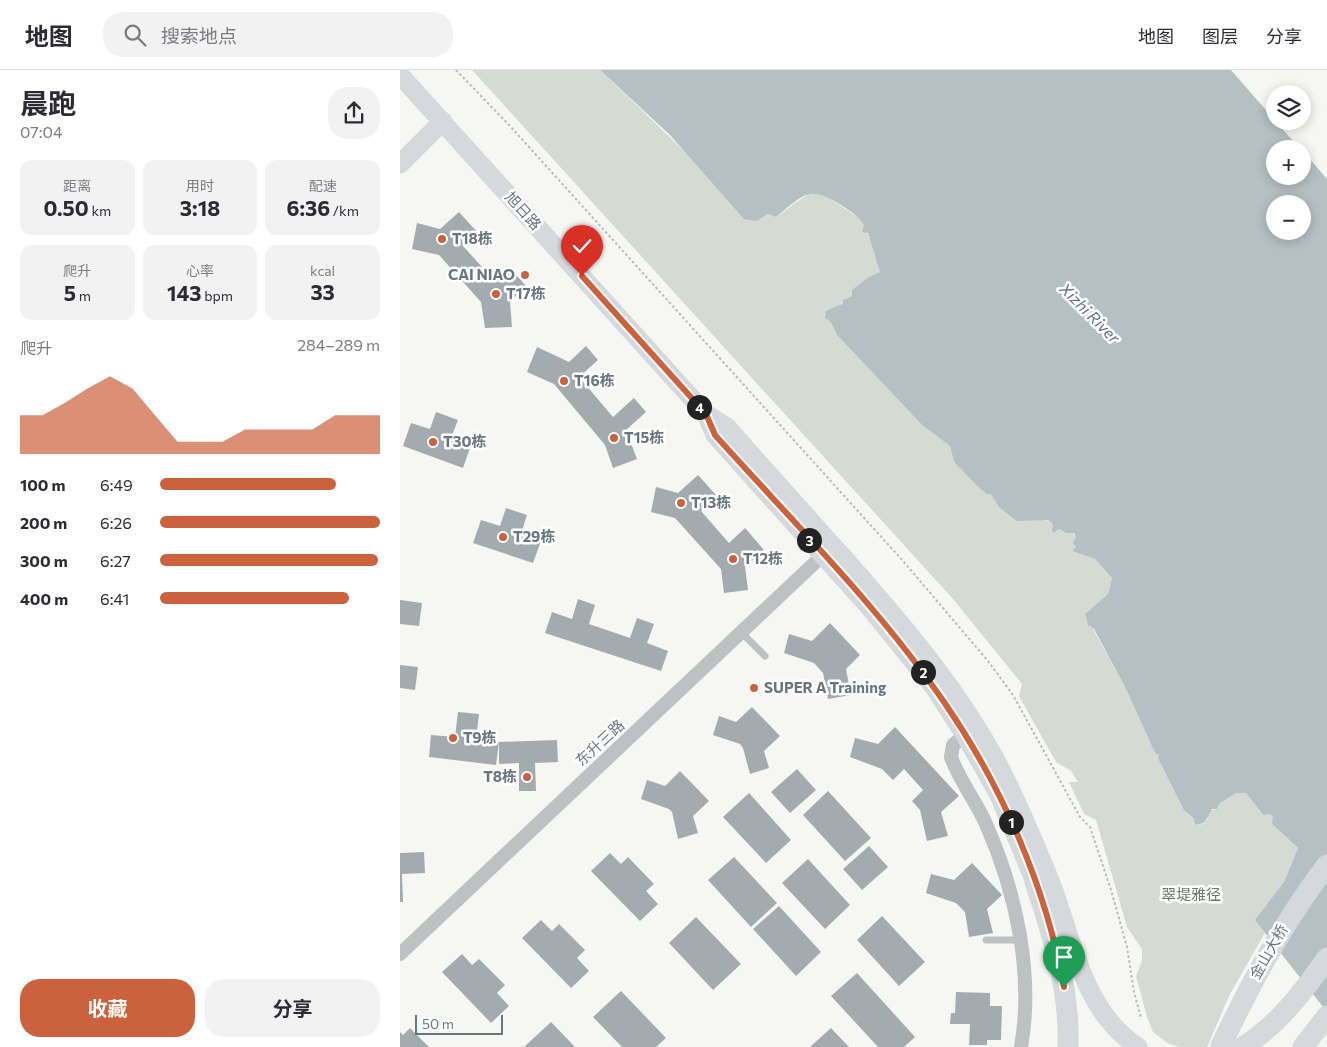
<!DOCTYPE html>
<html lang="zh">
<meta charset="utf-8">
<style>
body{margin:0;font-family:Commissioner,"Noto Sans SC",sans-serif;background:#f2f2f3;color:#2b2b33;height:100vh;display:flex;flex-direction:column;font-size:19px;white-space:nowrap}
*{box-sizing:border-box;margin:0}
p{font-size:16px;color:#7c7c81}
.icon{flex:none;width:28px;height:28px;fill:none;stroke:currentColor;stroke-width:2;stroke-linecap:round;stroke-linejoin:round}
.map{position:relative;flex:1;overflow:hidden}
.details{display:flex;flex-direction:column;background:#fff;width:400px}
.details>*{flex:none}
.fabs{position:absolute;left:866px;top:15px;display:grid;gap:10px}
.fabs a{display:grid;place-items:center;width:45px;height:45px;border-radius:50%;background:#fff;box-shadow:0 2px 12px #0003;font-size:25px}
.scale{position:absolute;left:15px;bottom:12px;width:88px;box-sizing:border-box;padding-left:5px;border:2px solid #697580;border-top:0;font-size:14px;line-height:18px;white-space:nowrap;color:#697580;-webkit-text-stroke:4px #fff;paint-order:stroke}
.pin{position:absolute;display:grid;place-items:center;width:42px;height:42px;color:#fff;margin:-51px -21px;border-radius:50% 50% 50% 0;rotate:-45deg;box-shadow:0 0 5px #0007}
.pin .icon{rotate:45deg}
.km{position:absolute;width:25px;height:25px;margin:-12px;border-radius:50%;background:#222;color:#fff;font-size:14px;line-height:25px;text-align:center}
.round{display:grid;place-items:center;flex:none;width:52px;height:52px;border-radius:20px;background:#f2f2f3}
.overview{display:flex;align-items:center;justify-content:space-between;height:85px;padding:0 20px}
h1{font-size:28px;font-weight:700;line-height:38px}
.figures{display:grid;grid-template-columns:repeat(3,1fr);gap:8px;height:85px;padding:5px 20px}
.figures div{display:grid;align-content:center;border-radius:12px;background:#f2f2f3;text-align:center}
.figures b{font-size:21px;font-weight:700}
.figures small{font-size:14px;font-weight:400}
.figures p{font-size:14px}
.chart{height:140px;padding:10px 20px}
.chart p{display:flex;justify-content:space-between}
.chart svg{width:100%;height:90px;margin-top:5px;fill:#cc623d;opacity:.7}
.action{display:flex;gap:10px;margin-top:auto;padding:10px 20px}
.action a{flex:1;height:58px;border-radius:20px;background:#cc623d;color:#fff;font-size:20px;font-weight:700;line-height:58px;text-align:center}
.action a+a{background:#f2f2f3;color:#2b2b33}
ul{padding:0 20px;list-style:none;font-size:16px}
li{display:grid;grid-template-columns:80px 60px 1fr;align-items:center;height:38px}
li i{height:12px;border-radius:6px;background:#cc623d}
header{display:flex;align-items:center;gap:30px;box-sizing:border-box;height:70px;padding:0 25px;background:#fff;border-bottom:1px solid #e1e1e2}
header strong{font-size:24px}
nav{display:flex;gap:28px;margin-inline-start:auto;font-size:18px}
.search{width:350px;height:45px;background:#f2f2f3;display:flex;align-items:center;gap:12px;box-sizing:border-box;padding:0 18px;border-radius:20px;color:#7c7c81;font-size:19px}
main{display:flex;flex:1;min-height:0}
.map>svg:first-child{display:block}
</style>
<header>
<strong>地图</strong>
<div class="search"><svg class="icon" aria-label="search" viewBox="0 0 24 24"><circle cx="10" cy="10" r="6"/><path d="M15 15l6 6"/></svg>搜索地点</div>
<nav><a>地图</a><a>图层</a><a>分享</a></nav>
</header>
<main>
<section class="details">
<div class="overview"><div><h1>晨跑</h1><p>07:04</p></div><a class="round"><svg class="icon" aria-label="share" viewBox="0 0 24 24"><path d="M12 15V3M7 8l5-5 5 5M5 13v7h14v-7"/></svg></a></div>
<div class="figures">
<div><p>距离</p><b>0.50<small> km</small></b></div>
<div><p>用时</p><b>3:18</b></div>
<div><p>配速</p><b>6:36<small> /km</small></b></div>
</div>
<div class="figures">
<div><p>爬升</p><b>5<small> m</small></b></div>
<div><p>心率</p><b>143<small> bpm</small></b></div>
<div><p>kcal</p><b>33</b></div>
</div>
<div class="chart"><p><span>爬升</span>284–289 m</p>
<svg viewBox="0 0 160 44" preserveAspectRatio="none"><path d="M0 44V25L10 25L20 19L30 12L40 6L50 12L60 25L70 38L80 38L90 38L100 32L110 32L120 32L130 32L140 25L150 25L160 25V44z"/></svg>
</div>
<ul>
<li><b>100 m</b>6:49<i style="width:80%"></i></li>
<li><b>200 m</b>6:26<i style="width:100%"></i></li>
<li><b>300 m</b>6:27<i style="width:99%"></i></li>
<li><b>400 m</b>6:41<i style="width:86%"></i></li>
</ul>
<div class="action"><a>收藏</a><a>分享</a></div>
</section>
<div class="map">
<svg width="927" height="977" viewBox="0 0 927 977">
<rect width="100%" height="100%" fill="#f6f6f3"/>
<path fill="#d5dad3" d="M 72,0 L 200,0 L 357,151 L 368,144 L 376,147 L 408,124 L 415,122 L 424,125 L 461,149 L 476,184 L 480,202 L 452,226 L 443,230 L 430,251 L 437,265 L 522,355 L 550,376 L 554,392 L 576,415 L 591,424 L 607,442 L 629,451 C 635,447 647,449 653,454 L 654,462 L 659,459 L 666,463 L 673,463 L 676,467 L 676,477 L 672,481 L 695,489 L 712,508 L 708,524 L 685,544 L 688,555 L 693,559 L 726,619 L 755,683 L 759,685 L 786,742 L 800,755 L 808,749 L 810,741 L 817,739 L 819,734 L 836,723 L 846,723 L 863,745 L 870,744 L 874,747 L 872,754 L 898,778 L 884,812 L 856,850 L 865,863 L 830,924 L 807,977 L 780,977 L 767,973 L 753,962 L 747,947 L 736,906 L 742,891 L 742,879 L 727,857 L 696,750 L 684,744 L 669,712 L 678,712 L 671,701 L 656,692 L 619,626 L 622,614 L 553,529 Z"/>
<path fill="#b6bfc4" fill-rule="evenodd" d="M 200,0 L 831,0 L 900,79 L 875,79 L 875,106 L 902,106 L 903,81 L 927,109 L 927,942 L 855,850 L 884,812 L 898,778 L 872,754 L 873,747 L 870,744 L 863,745 L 846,723 L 836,723 L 819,734 L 817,739 L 812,739 C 808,746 806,756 795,754 L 794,749 L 784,740 L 758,688 L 759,685 L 755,683 L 726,619 L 694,559 L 688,555 L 685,544 L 708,524 L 712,508 L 695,489 L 672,481 L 676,477 L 673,473 L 676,467 L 674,463 L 666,463 L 659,459 L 654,463 L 652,461 L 653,454 L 648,450 L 617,451 L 599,437 L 591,424 L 587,424 L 576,415 L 554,392 L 550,376 L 522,355 L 437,265 L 430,251 L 425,248 L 426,241 L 442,234 L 443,230 L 452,226 L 452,220 L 469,207 L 480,202 L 468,163 L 462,162 L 464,156 C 461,148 452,142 444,137 C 409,115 407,122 376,147 L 368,144 L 357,151 L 344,149 L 270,65 ZM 875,134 L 902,134 L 902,161 L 875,161 Z"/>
<path fill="#a4abb0" d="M 59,142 L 78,163 L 63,176 L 93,209 L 108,196 L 127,217 L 110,231 L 112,257 L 85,258 L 81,232 L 39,185 L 12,179 L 17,153 L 40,159 Z
M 186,276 L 198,290 L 179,307 L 213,347 L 234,328 L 246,342 L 226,360 L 237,389 L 213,398 L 205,375 L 154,314 L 127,302 L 137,277 L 169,292 Z
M 36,342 L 58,350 L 51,368 L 71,375 L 63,398 L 3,376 L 11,353 L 30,359 Z
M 298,405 L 316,425 L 301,441 L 329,473 L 345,458 L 364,480 L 345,497 L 348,520 L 324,523 L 321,499 L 275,448 L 251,442 L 256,417 L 278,423 Z
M 106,438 L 127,445 L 121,464 L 141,471 L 133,493 L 73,473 L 81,450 L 100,456 Z
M 178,529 L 195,535 L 189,554 L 230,568 L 237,548 L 254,554 L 247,573 L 268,581 L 261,601 L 145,563 L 152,542 L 172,549 Z
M 0,530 L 22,533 L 19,556 L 0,554 Z
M 430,553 L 460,585 L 446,599 L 451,625 L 428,629 L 423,603 L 414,593 L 384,583 L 389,564 L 412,571 Z
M 0,595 L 18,597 L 15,620 L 0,618 Z
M 352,637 L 380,666 L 364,681 L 369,698 L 350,704 L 343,678 L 340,674 L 313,665 L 319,646 L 336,652 Z
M 58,642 L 79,644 L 76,669 L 99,672 L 96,695 L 29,687 L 31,665 L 55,667 Z
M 495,657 L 559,726 L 541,742 L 548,766 L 527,771 L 520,740 L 512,731 L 523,720 L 504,699 L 493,710 L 482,699 L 450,687 L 455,668 L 478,674 Z
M 157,670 L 158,692 L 135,693 L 136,721 L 119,721 L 119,693 L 99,694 L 99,672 Z
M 397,699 L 416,720 L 390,743 L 371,722 Z
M 280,701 L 309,731 L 293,746 L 298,763 L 278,769 L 272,742 L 269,739 L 241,729 L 247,710 L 265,716 Z
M 428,721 L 471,768 L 445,791 L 403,745 Z
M 349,723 L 391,770 L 366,793 L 323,747 Z
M 469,776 L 488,797 L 462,820 L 443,799 Z
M 24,782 L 25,803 L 2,804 L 3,832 L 0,832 L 0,783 Z
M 210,783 L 221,794 L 228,787 L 254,814 L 246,821 L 258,834 L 240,851 L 191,801 Z
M 334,787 L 377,833 L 351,857 L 308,810 Z
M 408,789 L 450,835 L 425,859 L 382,813 Z
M 572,793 L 602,825 L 587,839 L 593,863 L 569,867 L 565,842 L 556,833 L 526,823 L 531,804 L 554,810 Z
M 379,836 L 421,882 L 396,906 L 353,859 Z
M 482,846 L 525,892 L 499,916 L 457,870 Z
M 296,847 L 341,894 L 313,920 L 269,873 Z
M 141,850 L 152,861 L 159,854 L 185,880 L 177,888 L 189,901 L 171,918 L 122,868 Z
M 62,884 L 72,895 L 79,889 L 105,915 L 97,923 L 109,936 L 91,953 L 42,902 Z
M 457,903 L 515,967 L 504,977 L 478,977 L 431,926 Z
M 221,921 L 266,968 L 256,977 L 222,977 L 193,947 Z
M 556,922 L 590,923 L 590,936 L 602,936 L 601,970 L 587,970 L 587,975 L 569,975 L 570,954 L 550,954 L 551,943 L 555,943 Z
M 151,952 L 175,977 L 124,977 Z
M 10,958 L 29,977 L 0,977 L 0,962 L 3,965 Z
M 431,958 L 449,977 L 410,977 Z"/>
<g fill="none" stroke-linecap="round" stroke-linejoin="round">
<path stroke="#b7babc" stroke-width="2" stroke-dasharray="2.5 2.5" stroke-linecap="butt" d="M 56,0 L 110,56 L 503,491 L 588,591 L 613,625 L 680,747 L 690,757 L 711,820 L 727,877 L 734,922 L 741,948"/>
<path stroke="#bdc1c4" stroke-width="7" d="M 341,562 L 365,586
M 586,870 L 620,870"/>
<path stroke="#bdc1c4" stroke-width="14" d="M 565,665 L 553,675 L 551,687 C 559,710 576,731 586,754 C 616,822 634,904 621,977
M 0,884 L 423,485"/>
<path stroke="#d5d8dc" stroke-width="19" d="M 0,5 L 306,344 L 327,357 C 365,400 404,444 443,487 C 502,554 561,622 602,702 C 620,738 636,776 651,813 C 673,871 683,941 738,977
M 0,94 L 43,51
M 306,344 L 315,365 L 471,539 L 534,617 L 565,665 L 599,725 L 635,812"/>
<path stroke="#d5d8dc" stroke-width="21" d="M 635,812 C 653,866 670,919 668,977
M 821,976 C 851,912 884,851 927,795
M 843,977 C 878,955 903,922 927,888
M 903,977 L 927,946"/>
</g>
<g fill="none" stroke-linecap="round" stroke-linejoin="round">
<defs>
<path id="route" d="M 182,206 L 306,344 L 315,365 C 393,452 478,536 544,632 C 602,716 646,817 664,917"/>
</defs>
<use href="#route" stroke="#fff" stroke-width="10"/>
<use href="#route" stroke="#cc623d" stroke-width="6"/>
</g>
<g fill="#cc623d" stroke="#fff" stroke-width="2">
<circle cx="42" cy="169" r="5"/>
<circle cx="125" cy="205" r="5"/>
<circle cx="96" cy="224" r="5"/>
<circle cx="164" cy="311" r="5"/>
<circle cx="214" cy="368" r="5"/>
<circle cx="33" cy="372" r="5"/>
<circle cx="281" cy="433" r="5"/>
<circle cx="103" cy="467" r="5"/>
<circle cx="333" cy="489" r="5"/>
<circle cx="354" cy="618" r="5"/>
<circle cx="53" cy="668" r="5"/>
<circle cx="127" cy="707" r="5"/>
</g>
<g text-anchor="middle" stroke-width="5" stroke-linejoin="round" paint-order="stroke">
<g font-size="15" fill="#697580" stroke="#fff">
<text transform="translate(123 141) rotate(48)" y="5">旭日路</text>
<text transform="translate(200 673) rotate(-43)" y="5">东升三路</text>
<text transform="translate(869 882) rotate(-60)" y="5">金山大桥</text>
</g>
<g font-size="15" font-weight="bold" fill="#697580" stroke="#fff" text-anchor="start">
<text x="52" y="174">T18栋</text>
<text x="115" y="210" text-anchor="end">CAI NIAO</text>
<text x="106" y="229">T17栋</text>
<text x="174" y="316">T16栋</text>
<text x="224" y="373">T15栋</text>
<text x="43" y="377">T30栋</text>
<text x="291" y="438">T13栋</text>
<text x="113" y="472">T29栋</text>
<text x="343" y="494">T12栋</text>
<text x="364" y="623">SUPER A Training</text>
<text x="63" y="673">T9栋</text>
<text x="117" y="712" text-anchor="end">T8栋</text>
</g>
<g font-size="15" fill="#6a7867" stroke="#fff">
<text x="791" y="830">翠堤雅径</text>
</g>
<g font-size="16" font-style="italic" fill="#64757c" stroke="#fff">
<text transform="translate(690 243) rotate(45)" y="6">Xizhi River</text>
</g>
</g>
</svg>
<div class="fabs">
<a><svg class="icon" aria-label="layers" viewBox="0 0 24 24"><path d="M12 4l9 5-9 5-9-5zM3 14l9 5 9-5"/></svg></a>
<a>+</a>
<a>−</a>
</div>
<div class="scale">50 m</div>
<div class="pin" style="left:664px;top:917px;background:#1e9e55"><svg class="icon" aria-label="arrive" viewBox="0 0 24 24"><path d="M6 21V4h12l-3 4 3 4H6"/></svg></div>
<div class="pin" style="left:182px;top:206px;background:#d93025"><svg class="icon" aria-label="check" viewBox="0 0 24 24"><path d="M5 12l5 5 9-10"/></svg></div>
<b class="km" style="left:611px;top:752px">1</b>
<b class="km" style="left:523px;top:602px">2</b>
<b class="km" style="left:409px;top:470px">3</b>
<b class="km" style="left:299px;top:337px">4</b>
</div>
</main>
